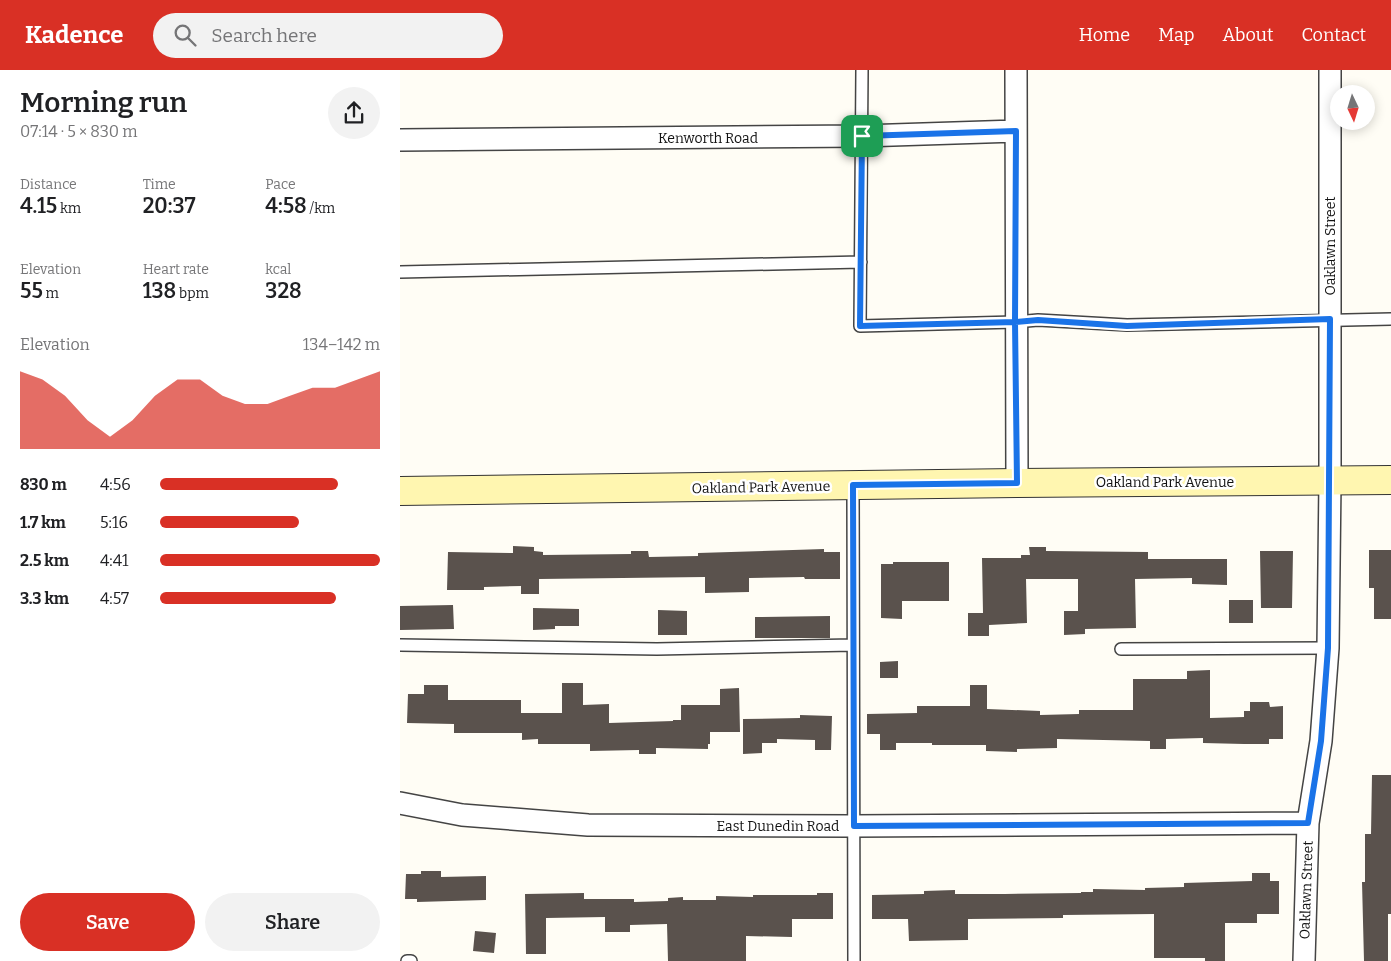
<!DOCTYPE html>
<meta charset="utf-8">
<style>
body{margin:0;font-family:Bitter,serif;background:#f2f2f2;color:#202124;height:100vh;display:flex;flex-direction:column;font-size:19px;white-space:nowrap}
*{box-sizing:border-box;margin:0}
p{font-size:16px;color:#757577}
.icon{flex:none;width:28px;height:28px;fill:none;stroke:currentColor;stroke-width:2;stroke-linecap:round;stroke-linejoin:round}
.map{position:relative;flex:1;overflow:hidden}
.side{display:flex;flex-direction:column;background:#fff;width:400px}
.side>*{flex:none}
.needle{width:32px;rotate:176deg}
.buttons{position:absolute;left:930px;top:15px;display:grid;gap:10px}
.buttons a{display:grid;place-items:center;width:45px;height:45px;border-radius:50%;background:#fff;box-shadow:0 2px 12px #0003;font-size:25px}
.pin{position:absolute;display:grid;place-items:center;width:42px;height:42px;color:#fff;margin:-21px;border-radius:10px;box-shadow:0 2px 8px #0006}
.round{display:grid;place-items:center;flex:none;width:52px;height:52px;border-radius:26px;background:#f2f2f2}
.head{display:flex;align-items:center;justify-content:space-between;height:85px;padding:0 20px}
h1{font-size:28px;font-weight:600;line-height:38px}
.metrics{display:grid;grid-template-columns:repeat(3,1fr);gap:8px;height:85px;padding:5px 20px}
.metrics div{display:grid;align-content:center}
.metrics b{font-size:21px;font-weight:600}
.metrics small{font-size:14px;font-weight:400}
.metrics p{font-size:14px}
.chart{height:140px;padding:10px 20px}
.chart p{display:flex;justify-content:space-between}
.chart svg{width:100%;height:90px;margin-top:5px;fill:#d93025;opacity:.7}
.button{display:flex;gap:10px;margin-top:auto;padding:10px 20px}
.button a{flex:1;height:58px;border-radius:30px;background:#d93025;color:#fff;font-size:20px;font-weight:600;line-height:58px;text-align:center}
.button a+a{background:#f2f2f2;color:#202124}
ul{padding:0 20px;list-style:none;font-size:16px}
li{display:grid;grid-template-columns:80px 60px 1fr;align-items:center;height:38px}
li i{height:12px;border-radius:6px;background:#d93025}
header{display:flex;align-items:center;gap:30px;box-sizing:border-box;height:70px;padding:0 25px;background:#d93025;color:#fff}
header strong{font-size:24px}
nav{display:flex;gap:28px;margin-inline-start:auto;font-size:18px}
.search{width:350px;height:45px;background:#f2f2f2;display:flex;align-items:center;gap:12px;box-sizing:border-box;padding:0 18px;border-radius:28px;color:#757577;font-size:19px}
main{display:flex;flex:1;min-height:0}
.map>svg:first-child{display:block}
</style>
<header>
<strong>Kadence</strong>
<div class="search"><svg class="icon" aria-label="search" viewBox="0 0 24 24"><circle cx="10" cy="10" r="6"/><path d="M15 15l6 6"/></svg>Search here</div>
<nav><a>Home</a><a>Map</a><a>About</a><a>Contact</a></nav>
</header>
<main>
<section class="side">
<div class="head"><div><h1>Morning run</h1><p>07:14 · 5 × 830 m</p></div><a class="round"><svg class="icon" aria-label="share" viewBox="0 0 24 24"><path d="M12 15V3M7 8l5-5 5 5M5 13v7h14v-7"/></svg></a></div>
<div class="metrics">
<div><p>Distance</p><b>4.15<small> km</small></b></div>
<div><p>Time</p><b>20:37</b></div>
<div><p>Pace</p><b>4:58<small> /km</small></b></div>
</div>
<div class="metrics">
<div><p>Elevation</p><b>55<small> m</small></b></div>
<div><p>Heart rate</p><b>138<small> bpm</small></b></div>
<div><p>kcal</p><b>328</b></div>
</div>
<div class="chart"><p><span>Elevation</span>134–142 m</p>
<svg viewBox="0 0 160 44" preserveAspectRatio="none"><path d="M0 44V6L10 10L20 18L30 30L40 38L50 30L60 18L70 10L80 10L90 18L100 22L110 22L120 18L130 14L140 14L150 10L160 6V44z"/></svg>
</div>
<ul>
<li><b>830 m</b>4:56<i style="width:81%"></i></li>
<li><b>1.7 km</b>5:16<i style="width:63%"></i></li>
<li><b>2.5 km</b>4:41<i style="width:100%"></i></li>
<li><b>3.3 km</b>4:57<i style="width:80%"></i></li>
</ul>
<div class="button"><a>Save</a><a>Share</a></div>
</section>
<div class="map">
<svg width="991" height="891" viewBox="0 0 991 891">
<rect width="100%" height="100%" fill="#fffdf5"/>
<path fill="#5a524d" d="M 113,476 L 134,477 L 134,481 L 143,482 L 143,485 L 231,484 L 231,481 L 248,481 L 249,487 L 298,486 L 298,483 L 424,479 L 424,482 L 440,482 L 440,509 L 405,509 L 404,507 L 349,508 L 349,522 L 305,523 L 305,507 L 139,509 L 139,524 L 121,524 L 121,516 L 84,517 L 84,520 L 47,520 L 48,482 L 113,483 Z
M 629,477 L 646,477 L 646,481 L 748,482 L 748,489 L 827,489 L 827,515 L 792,514 L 792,508 L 735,509 L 736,558 L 685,559 L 685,564 L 664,565 L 664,541 L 678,541 L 678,509 L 626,509 L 627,553 L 589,555 L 589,566 L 568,566 L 568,543 L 583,543 L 582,488 L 621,488 L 621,485 L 630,485 Z
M 969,480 L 991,480 L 991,549 L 974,549 L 974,518 L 969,518 Z
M 860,481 L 893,481 L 892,538 L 861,538 Z
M 493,492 L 549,492 L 549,531 L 502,531 L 502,549 L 481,548 L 481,494 L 493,494 Z
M 829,530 L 853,530 L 853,553 L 829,553 Z
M 53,535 L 54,559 L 0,560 L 0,536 Z
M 133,538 L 179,539 L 179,556 L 155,556 L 155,559 L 133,560 Z
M 258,540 L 287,541 L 287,565 L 258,565 Z
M 430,546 L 430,568 L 355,568 L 355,547 Z
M 498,591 L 498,608 L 480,608 L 480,592 Z
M 810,600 L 810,648 L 844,647 L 844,641 L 850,641 L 850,632 L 869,632 L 870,637 L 883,636 L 883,669 L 869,669 L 869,674 L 844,674 L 803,673 L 803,668 L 766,669 L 766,679 L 750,679 L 750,671 L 657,669 L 657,678 L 617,679 L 617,682 L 586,681 L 586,675 L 532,675 L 532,673 L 496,673 L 496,680 L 480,680 L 480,664 L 467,664 L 467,644 L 517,643 L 517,636 L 570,636 L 570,615 L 587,615 L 587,639 L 640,641 L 640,645 L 679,644 L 679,640 L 733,640 L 733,609 L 787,609 L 787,601 Z
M 162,613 L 183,613 L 183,635 L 209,634 L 209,653 L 273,651 L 273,650 L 281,650 L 281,635 L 320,635 L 320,619 L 339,618 L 340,662 L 310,662 L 310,674 L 308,674 L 308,679 L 256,678 L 256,684 L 239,684 L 239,680 L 190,681 L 190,674 L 138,674 L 138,669 L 122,670 L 122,663 L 54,663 L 54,654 L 7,653 L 8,624 L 24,624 L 24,615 L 48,615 L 48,630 L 121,630 L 121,643 L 162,643 Z
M 400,645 L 432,646 L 431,680 L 415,680 L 415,670 L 377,669 L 377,673 L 362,673 L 362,683 L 343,684 L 343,649 L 400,648 Z
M 972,705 L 991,705 L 991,844 L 988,844 L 988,891 L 964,891 L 962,812 L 965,812 L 965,764 L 971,764 Z
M 21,801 L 41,801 L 41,807 L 86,806 L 86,830 L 17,832 L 17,829 L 5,829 L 6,804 L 21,804 Z
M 852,803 L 870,803 L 870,811 L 879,811 L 879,844 L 857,844 L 857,853 L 825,853 L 825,891 L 805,891 L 805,888 L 754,888 L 754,844 L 663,845 L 663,848 L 568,849 L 568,870 L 509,871 L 508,849 L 472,849 L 472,825 L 524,824 L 524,821 L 555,820 L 555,824 L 605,824 L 681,823 L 681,822 L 693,822 L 693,819 L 745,820 L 745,818 L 784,817 L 784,813 L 852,811 Z
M 184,823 L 184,829 L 234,829 L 234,832 L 268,831 L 268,828 L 283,827 L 283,830 L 316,830 L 316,826 L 353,827 L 353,825 L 417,825 L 417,823 L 433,823 L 433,849 L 392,849 L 392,867 L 346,866 L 346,891 L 268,891 L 267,854 L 230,855 L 230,862 L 205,862 L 205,847 L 146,848 L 146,884 L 126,884 L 125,824 Z
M 75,861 L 96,863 L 94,883 L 73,881 Z"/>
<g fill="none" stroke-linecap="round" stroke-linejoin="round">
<defs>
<path id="lane" d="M 462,0 L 460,256 L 615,252 L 638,250 L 727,255 L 991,249
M 0,202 L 461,192
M 453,415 L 454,891
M 0,575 L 257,579 L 453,575
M 721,579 L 928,578
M 7,891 L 11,891"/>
<path id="street" d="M 616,0 L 617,413
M 0,70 L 462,66 L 616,61
M 0,733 L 62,745 L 188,755 L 454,756 L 908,753
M 904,891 L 908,753 L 921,671 L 928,578 L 930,411 L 930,0"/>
<path id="secondary" d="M 0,421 L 617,413 L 991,410"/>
</defs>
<use href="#lane" stroke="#444" stroke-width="14"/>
<use href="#street" stroke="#444" stroke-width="24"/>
<use href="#secondary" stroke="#333" stroke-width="30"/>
<use href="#lane" stroke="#fff" stroke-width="11"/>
<use href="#street" stroke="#fff" stroke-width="21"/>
<use href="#secondary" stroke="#fff6b0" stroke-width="28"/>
</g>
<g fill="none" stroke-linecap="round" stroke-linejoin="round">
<defs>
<path id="route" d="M 462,66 L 460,256 L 615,252 L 617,413 L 453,415 L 454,756 L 908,753 L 921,671 L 928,578 L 930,249 L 727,256 L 638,250 L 615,252 L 616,61 L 462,66"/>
</defs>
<use href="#route" stroke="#fff" stroke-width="10"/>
<use href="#route" stroke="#1a73e8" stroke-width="6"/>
</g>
<g text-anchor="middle" stroke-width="5" stroke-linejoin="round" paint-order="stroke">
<g font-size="14" fill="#111" stroke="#fff">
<text x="308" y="73">Kenworth Road</text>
<text transform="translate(930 176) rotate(-90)" y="5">Oaklawn Street</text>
<text x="765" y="417">Oakland Park Avenue</text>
<text transform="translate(361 417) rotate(-1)" y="5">Oakland Park Avenue</text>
<text x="378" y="761">East Dunedin Road</text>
<text transform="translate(906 820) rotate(-88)" y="5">Oaklawn Street</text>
</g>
</g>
</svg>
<div class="buttons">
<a><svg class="needle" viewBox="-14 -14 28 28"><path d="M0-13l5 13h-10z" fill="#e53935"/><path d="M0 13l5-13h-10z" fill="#757577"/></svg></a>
</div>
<div class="pin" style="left:462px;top:66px;background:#1e9e55"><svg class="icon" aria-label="arrive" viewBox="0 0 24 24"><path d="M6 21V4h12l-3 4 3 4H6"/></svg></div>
</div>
</main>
